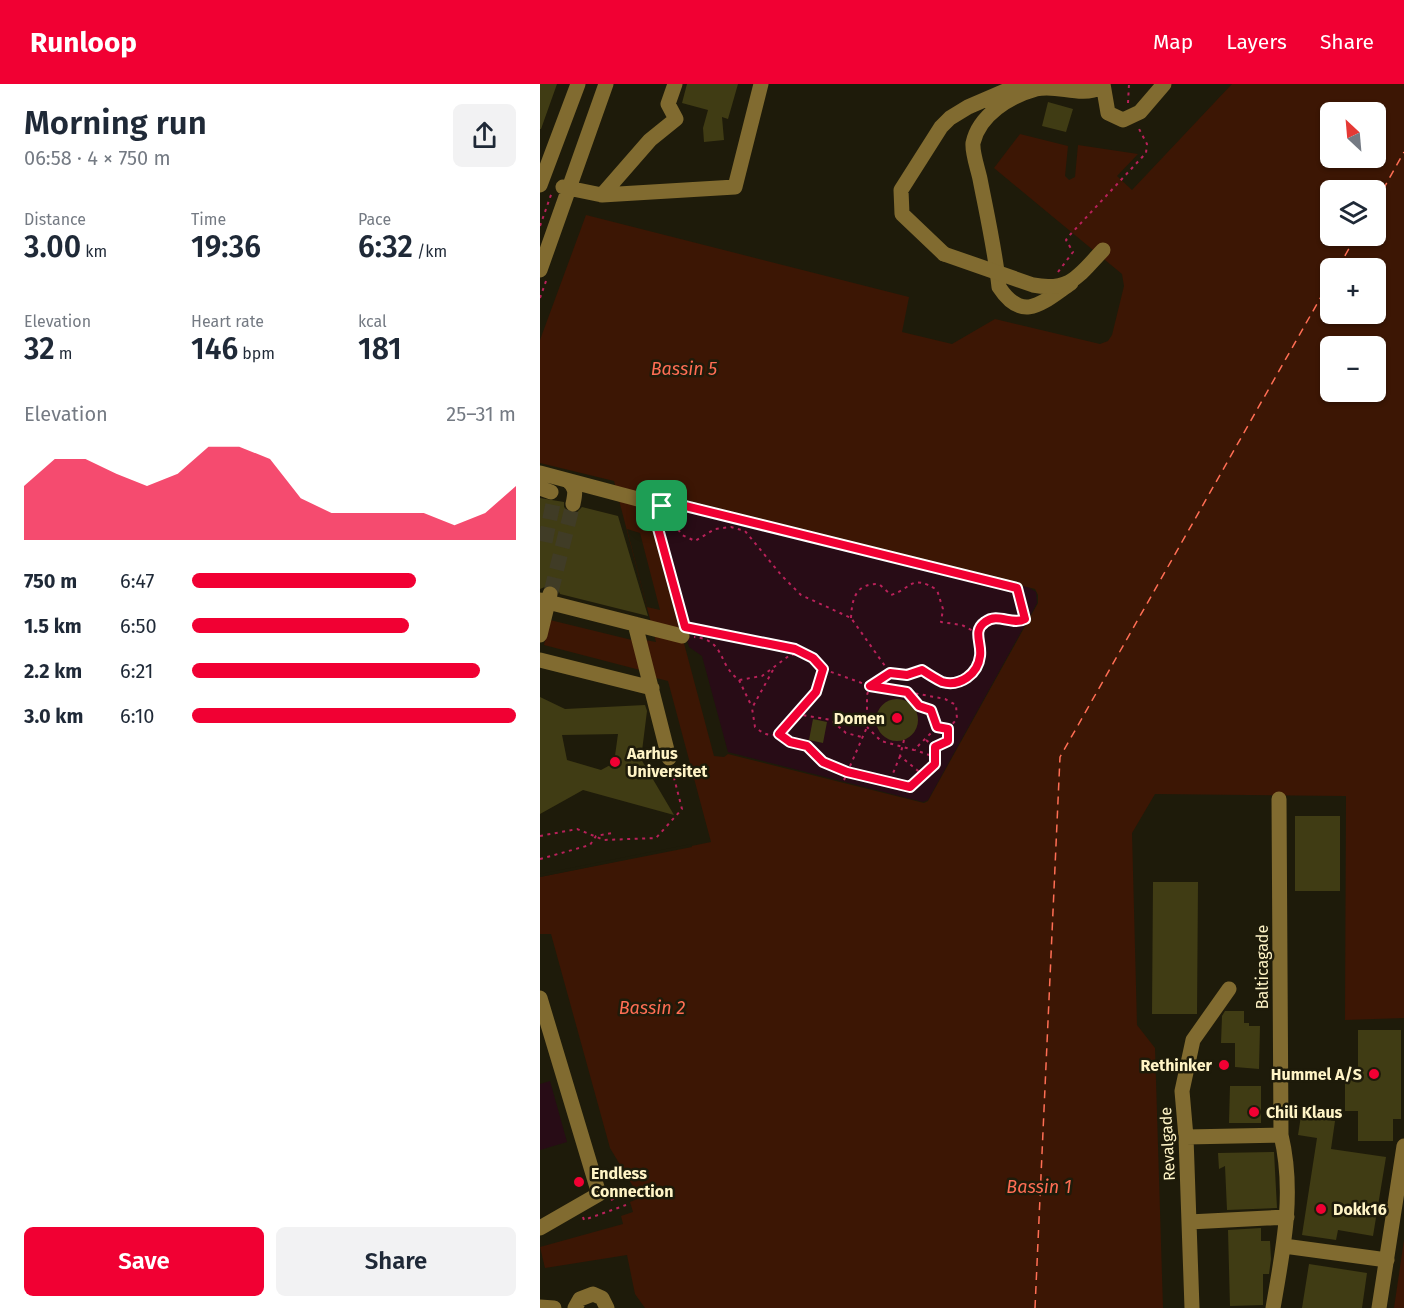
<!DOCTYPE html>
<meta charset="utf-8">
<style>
body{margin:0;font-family:"Fira Sans",sans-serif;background:#f2f2f3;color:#1f2937;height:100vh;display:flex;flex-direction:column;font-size:22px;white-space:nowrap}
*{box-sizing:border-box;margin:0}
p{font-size:20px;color:#747a83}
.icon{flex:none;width:33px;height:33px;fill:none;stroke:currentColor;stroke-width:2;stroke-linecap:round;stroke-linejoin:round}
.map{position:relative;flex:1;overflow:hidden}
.sheet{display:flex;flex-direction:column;background:#fff;width:540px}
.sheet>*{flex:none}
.needle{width:39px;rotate:334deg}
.controls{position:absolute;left:780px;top:18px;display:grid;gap:12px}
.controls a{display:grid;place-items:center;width:66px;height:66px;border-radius:9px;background:#fff;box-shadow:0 2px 4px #0004;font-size:30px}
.pin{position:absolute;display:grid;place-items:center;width:51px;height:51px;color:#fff;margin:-26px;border-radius:12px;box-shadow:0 3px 9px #0006}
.round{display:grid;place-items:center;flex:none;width:63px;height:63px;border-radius:9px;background:#f2f2f3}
.summary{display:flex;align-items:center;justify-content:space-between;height:102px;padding:0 24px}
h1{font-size:33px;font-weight:600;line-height:45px}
.stats{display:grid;grid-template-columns:repeat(3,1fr);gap:9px;height:102px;padding:6px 24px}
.stats div{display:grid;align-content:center}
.stats b{font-size:30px;font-weight:600}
.stats small{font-size:16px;font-weight:400}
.stats p{font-size:16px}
.chart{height:168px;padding:12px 24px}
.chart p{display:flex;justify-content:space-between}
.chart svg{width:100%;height:108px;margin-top:6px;fill:#f10033;opacity:.7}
.button{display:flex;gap:12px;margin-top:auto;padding:12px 24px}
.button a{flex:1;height:69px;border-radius:9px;background:#f10033;color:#fff;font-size:24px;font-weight:600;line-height:69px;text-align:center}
.button a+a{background:#f2f2f3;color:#1f2937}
ul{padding:0 24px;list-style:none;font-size:20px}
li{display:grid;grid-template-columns:96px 72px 1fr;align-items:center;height:45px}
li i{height:15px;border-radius:8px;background:#f10033}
header{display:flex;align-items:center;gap:36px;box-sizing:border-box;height:84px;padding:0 30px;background:#f10033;color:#fff}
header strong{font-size:28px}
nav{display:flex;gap:33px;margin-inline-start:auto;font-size:21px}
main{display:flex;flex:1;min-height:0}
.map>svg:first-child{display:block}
</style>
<header>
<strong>Runloop</strong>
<nav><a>Map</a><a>Layers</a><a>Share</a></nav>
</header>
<main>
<section class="sheet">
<div class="summary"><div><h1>Morning run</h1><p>06:58 · 4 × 750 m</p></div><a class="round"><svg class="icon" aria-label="share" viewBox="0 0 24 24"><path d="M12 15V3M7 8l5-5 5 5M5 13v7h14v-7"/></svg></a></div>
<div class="stats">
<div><p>Distance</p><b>3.00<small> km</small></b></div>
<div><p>Time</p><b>19:36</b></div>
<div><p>Pace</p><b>6:32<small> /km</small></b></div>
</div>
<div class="stats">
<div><p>Elevation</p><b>32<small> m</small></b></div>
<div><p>Heart rate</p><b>146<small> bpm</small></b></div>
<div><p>kcal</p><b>181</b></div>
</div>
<div class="chart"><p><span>Elevation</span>25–31 m</p>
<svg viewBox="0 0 160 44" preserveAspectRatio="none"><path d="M0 44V22L10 11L20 11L30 17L40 22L50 17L60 6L70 6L80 11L90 27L100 33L110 33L120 33L130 33L140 38L150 33L160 22V44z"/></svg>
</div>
<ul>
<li><b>750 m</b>6:47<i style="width:69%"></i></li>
<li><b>1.5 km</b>6:50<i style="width:67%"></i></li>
<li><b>2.2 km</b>6:21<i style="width:89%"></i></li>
<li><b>3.0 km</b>6:10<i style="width:100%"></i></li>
</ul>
<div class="button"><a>Save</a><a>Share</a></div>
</section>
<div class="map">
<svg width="864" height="1224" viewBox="0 0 864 1224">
<rect width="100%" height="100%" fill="#1e1b0a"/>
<path fill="#280c16" d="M 106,410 L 126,416 L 133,413 L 484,501 L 496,508 L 497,519 L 388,716 L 383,718 L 188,668 L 162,572 L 149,563 Z
M 10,997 L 27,1058 L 0,1066 L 0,1000 Z"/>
<path fill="#3c1604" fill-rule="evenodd" d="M 692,0 L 864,0 L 864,934 L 805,936 L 806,712 L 615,710 L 592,749 L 597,941 L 615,964 L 623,1224 L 105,1224 L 95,1210 L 87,1171 L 5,1184 L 0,1163 L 83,1140 L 81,1132 L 93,1128 L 90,1118 L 100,1114 L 70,1064 L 11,850 L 0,850 L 0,793 L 171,758 L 128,597 L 116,594 L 105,556 L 116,558 L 74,397 L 0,379 L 0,256 L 46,131 L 369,213 L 362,248 L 412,260 L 455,235 L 560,260 L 568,257 L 572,251 L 584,202 L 582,190 L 454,84 L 480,50 L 528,62 L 525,92 L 529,96 L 535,93 L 538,61 L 598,70 L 577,92 L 592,106 ZM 790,28 L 836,28 L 836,74 L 790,74 ZM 790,106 L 836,106 L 836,152 L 790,152 ZM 790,184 L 836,184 L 836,230 L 790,230 ZM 790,262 L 836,262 L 836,308 L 790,308 ZM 103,405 L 495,505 L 498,511 L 498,519 L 388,717 L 384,719 L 188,670 L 184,673 L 174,672 Z
M 10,536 L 92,556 L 100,586 L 4,561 Z
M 864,1156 L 864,1224 L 854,1224 Z"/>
<path fill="#1e1b0a" d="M 87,445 L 100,449 L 120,526 L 107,523 Z
M 151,760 L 152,763 L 0,793 L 0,790 Z"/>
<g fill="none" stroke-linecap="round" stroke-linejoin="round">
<path stroke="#ff6e54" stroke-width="1.5" stroke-dasharray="8 6" stroke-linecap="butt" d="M 836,118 L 864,68
M 798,184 L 816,152
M 495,1224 L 520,673 L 790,197"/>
</g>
<path fill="#403c14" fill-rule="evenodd" d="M 0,0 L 17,0 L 1,45 L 0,45 Z
M 147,0 L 198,0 L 188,35 L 182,33 L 184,56 L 164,58 L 163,44 L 168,26 L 142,19 Z
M 508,18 L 533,25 L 526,48 L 502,42 Z
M 0,414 L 24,418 L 24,423 L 30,429 L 36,429 L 42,423 L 78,432 L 108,532 L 20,510 L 17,503 L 12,500 L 0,505 Z
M 0,613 L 25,625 L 105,621 L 107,627 L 101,675 L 134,731 L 43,706 L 0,730 ZM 78,650 L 74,679 L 61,686 L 27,676 L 22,651 Z
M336 636a21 21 0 1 1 42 0a21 21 0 1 1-42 0Z
M 273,635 L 287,638 L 283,659 L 269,656 Z
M 755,732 L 800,732 L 800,807 L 755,807 Z
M 613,798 L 658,798 L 657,930 L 612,930 Z
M 685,927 L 704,927 L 704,939 L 709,939 L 709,942 L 720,942 L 719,985 L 695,983 L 695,959 L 681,959 L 682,932 Z
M 818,946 L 861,946 L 861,1035 L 853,1035 L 853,1057 L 818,1057 L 818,1027 L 805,1027 L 805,986 L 818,986 Z
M 690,1002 L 721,1002 L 721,1039 L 689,1039 Z
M 761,1032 L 795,1037 L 791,1065 L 846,1073 L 833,1152 L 798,1146 L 796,1156 L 762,1151 L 777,1054 L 758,1051 Z
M 734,1068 L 737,1124 L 687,1126 L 685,1082 L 679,1085 L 678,1069 Z
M 721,1144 L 721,1157 L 730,1157 L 731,1175 L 729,1190 L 723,1190 L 723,1221 L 690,1222 L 688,1146 Z
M 769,1180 L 827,1189 L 822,1224 L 762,1224 Z"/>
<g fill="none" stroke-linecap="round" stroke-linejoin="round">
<path stroke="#403c26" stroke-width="15" stroke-dasharray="15 8" stroke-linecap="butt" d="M 5,458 L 14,415
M 11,508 L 33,420"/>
<path stroke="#b82159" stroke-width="2" stroke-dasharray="3 4.5" stroke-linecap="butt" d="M 588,19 L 589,0
M 0,142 L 12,108
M 518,188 L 533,168 L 526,156 L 528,153 L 606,69 L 607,60 L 598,43
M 0,214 L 6,197
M 121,421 L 142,451 L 155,457 L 175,445 L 191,443 L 205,447 L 242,492 L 261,511 L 311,534 L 350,589 L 330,602 L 283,585 L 273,574 L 263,570 L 250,571 L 222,592 L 199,596 C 177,580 186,556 154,553
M 122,422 L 129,418 L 135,418 L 477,504 L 485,535 C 464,545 455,520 437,549 L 440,573 L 435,586 L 424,596 L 403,598 L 382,586 L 367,591 L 350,589
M 114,431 L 143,538
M 311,534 C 312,514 316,499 339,500 L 351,511 C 372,505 370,489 397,506 L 403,525 L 401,538 L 422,541 L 437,549
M 153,545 L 255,565 L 261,569
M 233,586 L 212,624 L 215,643 C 220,647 225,651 232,651 C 241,651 270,617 275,608 C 279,602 281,593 283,586
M 199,596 L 212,623
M 368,608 L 405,615 L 416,621 L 417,635 L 408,645
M 256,630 L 291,636 L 306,649 L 322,653
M 239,650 L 250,658 L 268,662 L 289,681 L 307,688 L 350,697
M 364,656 L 360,672 L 383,691 L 395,680 L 395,673 L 375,666
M 386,656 L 395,663
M 360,672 L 350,697 L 370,703 L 382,692
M 395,673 L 395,663 L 408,657 L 408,645 L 397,643
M 304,696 L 327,643 L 327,611 L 330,602 L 367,608 L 379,622 L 391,626 L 397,643 L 374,666 L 341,657 L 327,643
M 0,752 L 37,745 L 64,756 L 116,754 L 142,725 L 132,686
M 0,775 L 50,761 L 56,752 L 72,749
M 71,1116 L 82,1110
M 43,1133 L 44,1136 L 86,1121"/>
<path stroke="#816b30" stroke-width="15" d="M 563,0 L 568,29 L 583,36 L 600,28 L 624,0
M 0,101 L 38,0
M 23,103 L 62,111 L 195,103 L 221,0
M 62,111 L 110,56 L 136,35 L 128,20 L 135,0
M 404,170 L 362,130 L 361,106 L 401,43 L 410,34 L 428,23 L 481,0
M 0,186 L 66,0
M 531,199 C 503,218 483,240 459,203 C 455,166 447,131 440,95 C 438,85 432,69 433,59 C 439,31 470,12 496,5 C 520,0 539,14 562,3
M 0,389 L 109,418
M 28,397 C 37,403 35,411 33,420
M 0,404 L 11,408
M 0,516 L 142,552
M 95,540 L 129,674
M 0,551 L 10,510
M 0,576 L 112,604
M 0,914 L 59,1110 L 0,1144
M 646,1053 L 741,1051
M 649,1138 L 747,1133
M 744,1162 L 847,1176
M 0,1223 L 14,1224
M 35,1224 L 40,1215 L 53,1210 L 62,1214 L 67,1224
M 652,1224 L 646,1053 L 642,1007 L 653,956 L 689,905
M 733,1224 C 743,1166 755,1109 741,1051 L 739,715
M 839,1224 L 864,1062"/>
<path stroke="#816b30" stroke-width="15" d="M 404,170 L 493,201 C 531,208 539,191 563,166"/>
</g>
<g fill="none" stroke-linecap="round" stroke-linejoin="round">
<defs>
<path id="route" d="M 129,418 L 477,504 L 485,535 C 472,542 458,528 445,538 C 432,547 442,559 440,572 C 438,590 420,603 402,598 C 396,595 388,590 382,586 L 367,591 L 350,589 L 330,602 L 367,608 L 379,622 L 391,626 L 397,643 L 408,645 L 408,657 L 395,663 L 395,680 L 370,703 L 307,688 L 283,678 L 267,662 L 250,658 L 239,650 L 276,608 L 283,585 L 273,574 L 255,565 L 145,543 L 111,419 L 122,422 Z"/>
</defs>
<use href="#route" stroke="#fff" stroke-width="12"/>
<use href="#route" stroke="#f10033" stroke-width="8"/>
</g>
<g fill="#f10033" stroke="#1e1b0a" stroke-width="2">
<circle cx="357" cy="634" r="6"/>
<circle cx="75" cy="678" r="6"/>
<circle cx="684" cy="981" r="6"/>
<circle cx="834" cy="990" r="6"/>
<circle cx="714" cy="1028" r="6"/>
<circle cx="39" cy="1098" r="6"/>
<circle cx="781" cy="1125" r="6"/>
</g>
<g text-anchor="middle" stroke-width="5" stroke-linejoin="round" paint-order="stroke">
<g font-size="16" font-weight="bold" fill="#fff4c6" stroke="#1e1b0a" text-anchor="start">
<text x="345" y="640" text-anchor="end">Domen</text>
<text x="87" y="675">Aarhus<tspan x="87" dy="18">Universitet</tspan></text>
<text x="672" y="987" text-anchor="end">Rethinker</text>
<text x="822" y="996" text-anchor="end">Hummel A/S</text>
<text x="726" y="1034">Chili Klaus</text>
<text x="51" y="1095">Endless<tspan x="51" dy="18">Connection</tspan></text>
<text x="793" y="1131">Dokk16</text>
</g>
<g font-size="16" fill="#fff4c6" stroke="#1e1b0a">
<text transform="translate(722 883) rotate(-90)" y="6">Balticagade</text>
<text transform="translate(627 1060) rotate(-93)" y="6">Revalgade</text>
</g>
<g font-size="18" font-style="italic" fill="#ff6e54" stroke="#1e1b0a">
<text x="144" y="291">Bassin 5</text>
<text x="112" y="930">Bassin 2</text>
<text x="499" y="1109">Bassin 1</text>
</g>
</g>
</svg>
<div class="controls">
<a><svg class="needle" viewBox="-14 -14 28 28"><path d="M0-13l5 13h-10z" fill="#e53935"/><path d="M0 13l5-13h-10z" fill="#747a83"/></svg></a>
<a><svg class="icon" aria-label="layers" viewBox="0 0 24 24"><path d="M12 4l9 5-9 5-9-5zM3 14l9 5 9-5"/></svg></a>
<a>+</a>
<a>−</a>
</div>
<div class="pin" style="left:122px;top:422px;background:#1e9e55"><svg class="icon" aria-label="arrive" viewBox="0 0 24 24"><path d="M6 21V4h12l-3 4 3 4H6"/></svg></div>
</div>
</main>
